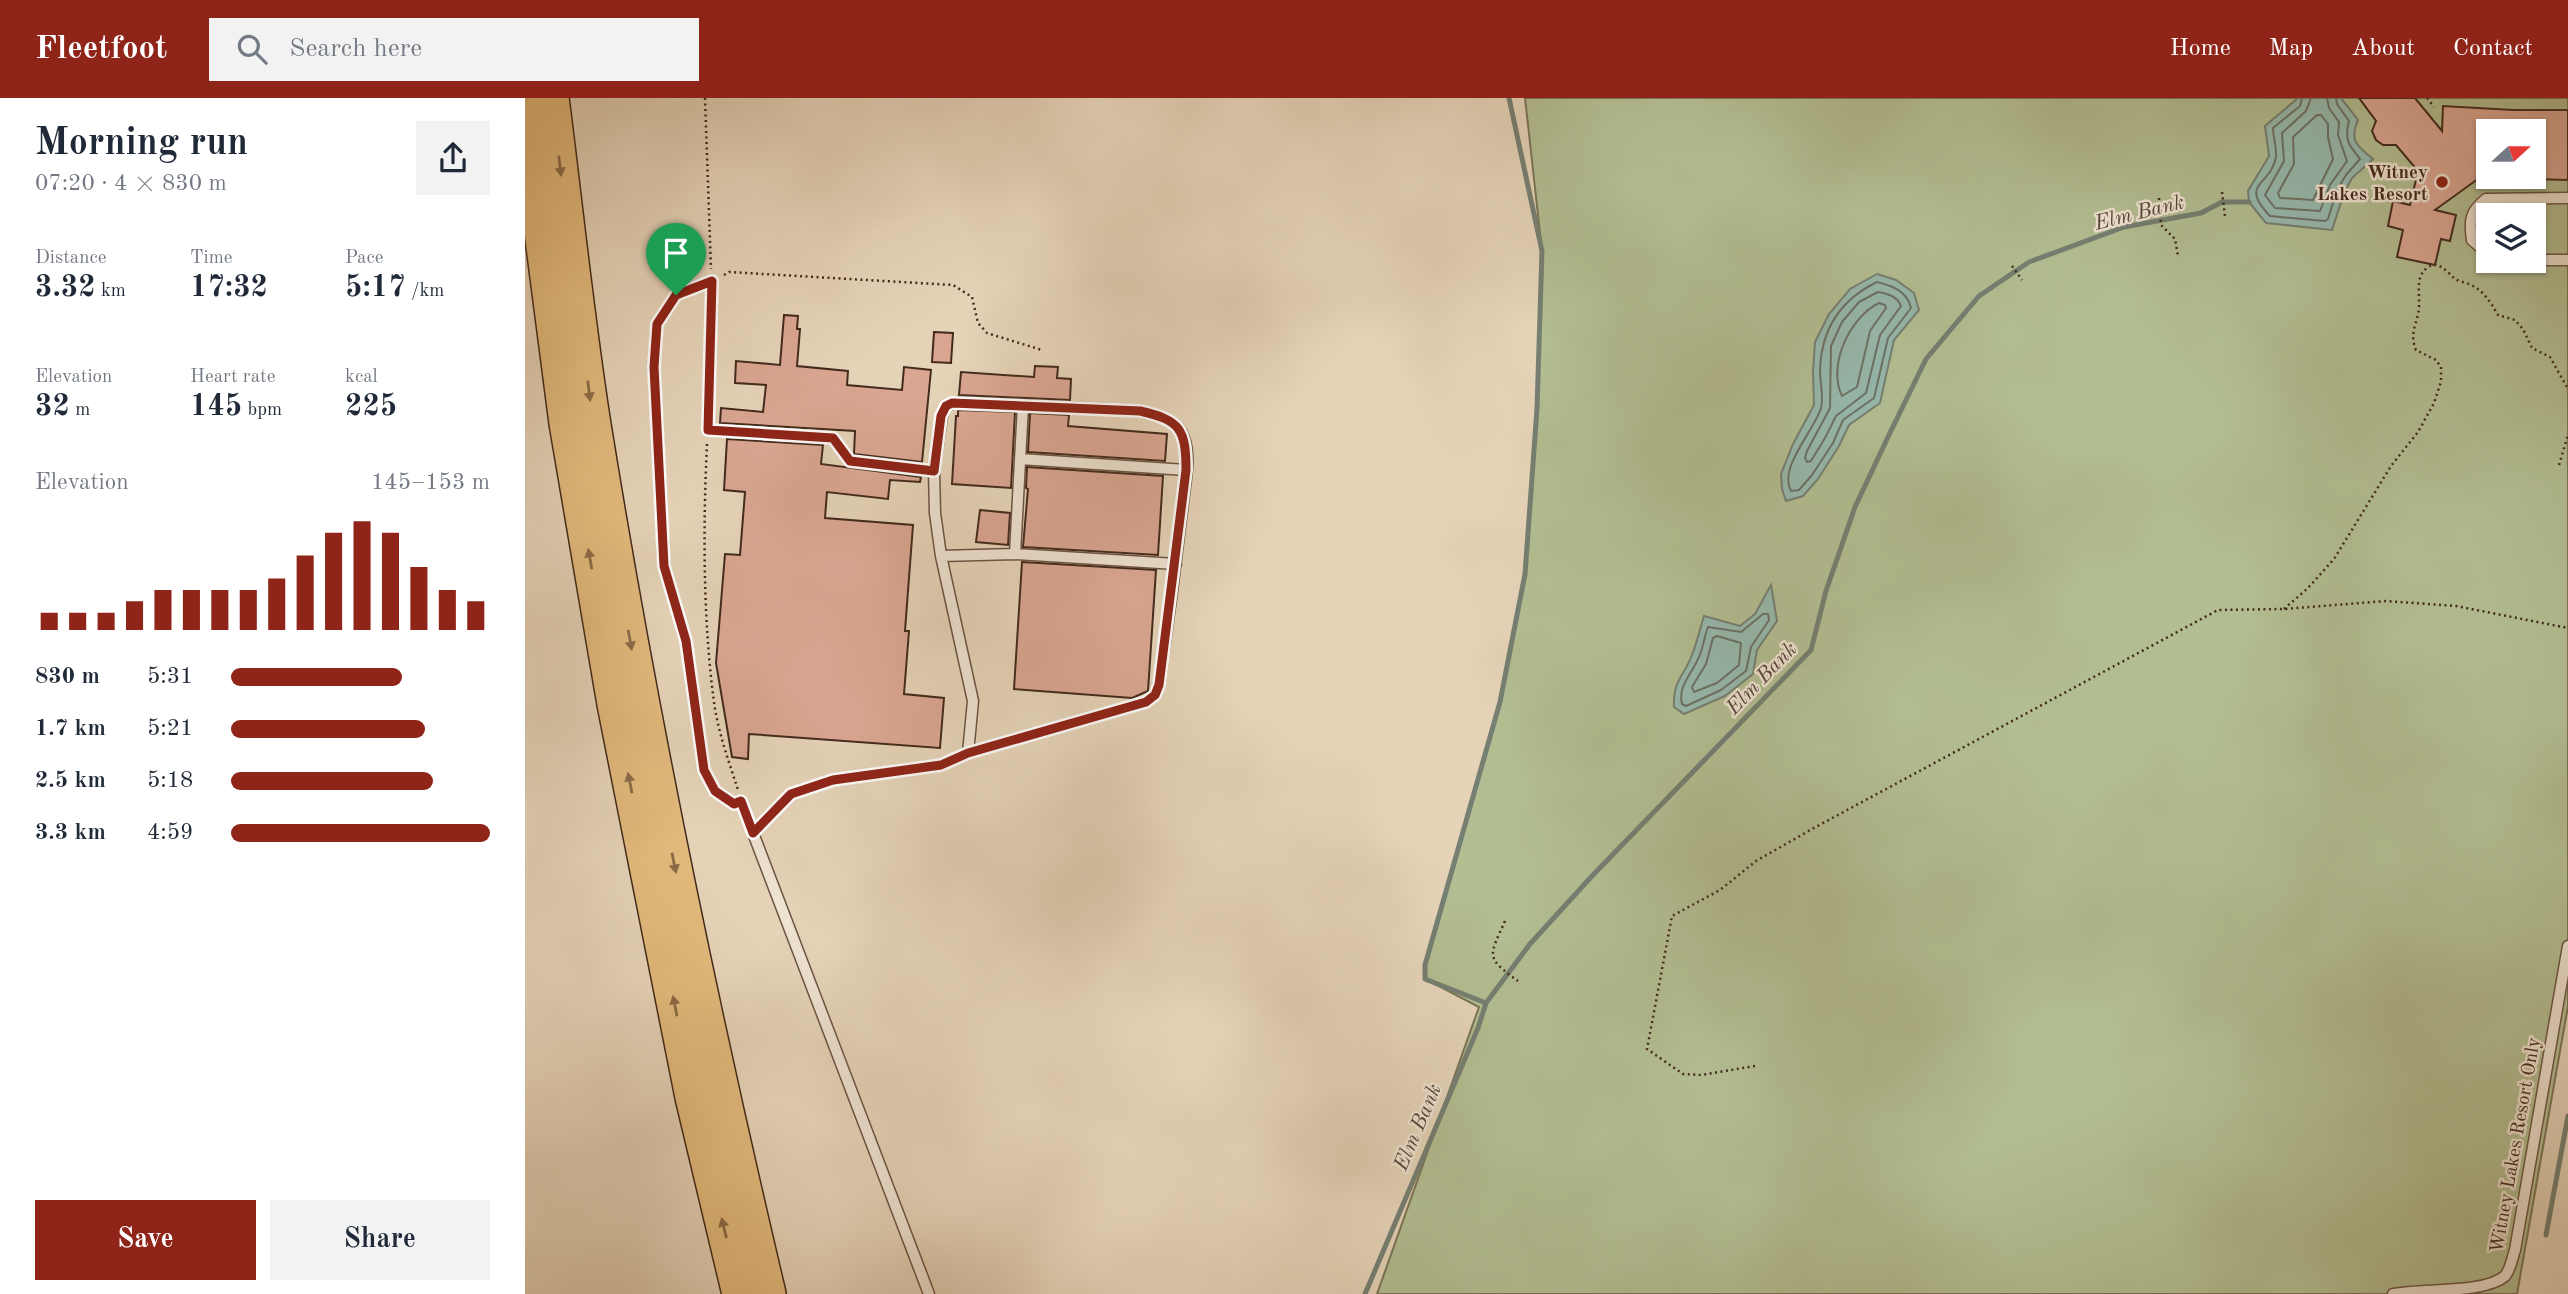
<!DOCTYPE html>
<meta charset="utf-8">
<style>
body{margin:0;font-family:"Old Standard TT",serif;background:#f2f2f3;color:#1f2937;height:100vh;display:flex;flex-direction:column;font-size:26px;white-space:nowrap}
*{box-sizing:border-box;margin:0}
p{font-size:23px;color:#747a83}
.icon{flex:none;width:38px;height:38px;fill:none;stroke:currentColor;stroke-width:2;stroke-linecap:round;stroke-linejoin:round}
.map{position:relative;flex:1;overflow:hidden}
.drawer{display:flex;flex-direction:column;background:#fff;width:525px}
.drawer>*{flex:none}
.needle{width:46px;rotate:69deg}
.tools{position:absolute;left:1951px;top:21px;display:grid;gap:14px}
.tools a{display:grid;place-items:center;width:70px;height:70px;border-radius:0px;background:#fff;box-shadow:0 2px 5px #0004;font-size:35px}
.pin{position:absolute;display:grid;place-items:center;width:60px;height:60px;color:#fff;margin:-72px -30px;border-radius:50% 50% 50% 0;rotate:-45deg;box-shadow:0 0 7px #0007}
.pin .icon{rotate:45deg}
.round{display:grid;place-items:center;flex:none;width:74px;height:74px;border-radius:0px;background:#f2f2f3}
.overview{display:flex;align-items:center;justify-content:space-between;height:119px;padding:0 35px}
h1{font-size:38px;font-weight:600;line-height:52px}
.figures{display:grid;grid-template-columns:repeat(3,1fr);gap:10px;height:119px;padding:7px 35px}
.figures div{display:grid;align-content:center}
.figures b{font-size:30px;font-weight:600}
.figures small{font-size:19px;font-weight:400}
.figures p{font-size:19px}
.chart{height:196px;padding:14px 35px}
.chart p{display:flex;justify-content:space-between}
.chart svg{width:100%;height:126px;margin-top:7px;stroke:#8f2418;stroke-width:6}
.action{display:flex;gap:14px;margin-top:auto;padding:14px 35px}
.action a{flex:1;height:80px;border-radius:0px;background:#8f2418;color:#fff;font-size:28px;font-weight:600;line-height:80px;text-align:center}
.action a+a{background:#f2f2f3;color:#1f2937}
ul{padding:0 35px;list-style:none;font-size:23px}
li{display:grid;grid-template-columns:112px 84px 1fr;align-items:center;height:52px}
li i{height:18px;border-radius:9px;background:#8f2418}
header{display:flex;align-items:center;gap:42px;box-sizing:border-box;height:98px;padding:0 35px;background:#8f2418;color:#fff}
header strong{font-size:33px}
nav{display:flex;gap:38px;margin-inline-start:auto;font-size:24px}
.search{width:490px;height:63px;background:#f2f2f3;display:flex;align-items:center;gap:18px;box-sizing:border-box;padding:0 24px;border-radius:0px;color:#747a83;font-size:26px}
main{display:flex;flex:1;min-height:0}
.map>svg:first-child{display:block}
</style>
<header>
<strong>Fleetfoot</strong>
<div class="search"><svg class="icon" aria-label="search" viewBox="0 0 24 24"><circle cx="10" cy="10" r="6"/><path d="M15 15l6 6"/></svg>Search here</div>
<nav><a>Home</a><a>Map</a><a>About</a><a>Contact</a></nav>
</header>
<main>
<section class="drawer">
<div class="overview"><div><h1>Morning run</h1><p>07:20 · 4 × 830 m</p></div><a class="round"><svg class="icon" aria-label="share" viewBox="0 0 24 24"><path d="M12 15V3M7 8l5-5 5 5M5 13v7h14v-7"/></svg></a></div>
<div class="figures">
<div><p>Distance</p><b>3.32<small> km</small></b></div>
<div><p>Time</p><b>17:32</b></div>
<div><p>Pace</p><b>5:17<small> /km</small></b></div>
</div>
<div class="figures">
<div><p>Elevation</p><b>32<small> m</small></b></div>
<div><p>Heart rate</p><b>145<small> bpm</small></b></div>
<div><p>kcal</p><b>225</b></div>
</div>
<div class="chart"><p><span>Elevation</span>145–153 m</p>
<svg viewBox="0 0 160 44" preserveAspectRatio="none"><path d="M5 44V38M15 44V38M25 44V38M35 44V34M45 44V30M55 44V30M65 44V30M75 44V30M85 44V26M95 44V18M105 44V10M115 44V6M125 44V10M135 44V22M145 44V30M155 44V34"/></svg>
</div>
<ul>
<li><b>830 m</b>5:31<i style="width:66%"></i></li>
<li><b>1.7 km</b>5:21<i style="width:75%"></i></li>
<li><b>2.5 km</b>5:18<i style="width:78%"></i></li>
<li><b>3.3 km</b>4:59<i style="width:100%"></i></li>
</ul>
<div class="action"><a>Save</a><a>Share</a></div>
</section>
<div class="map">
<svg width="2043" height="1196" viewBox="0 0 2043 1196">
<rect width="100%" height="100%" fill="#e5d3b8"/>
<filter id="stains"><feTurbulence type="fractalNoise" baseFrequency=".00286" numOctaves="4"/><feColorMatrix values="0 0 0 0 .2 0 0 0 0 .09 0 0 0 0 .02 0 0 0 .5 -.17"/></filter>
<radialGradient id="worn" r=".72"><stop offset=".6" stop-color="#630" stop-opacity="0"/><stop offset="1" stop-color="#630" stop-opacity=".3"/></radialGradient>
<path fill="#b2bd91" stroke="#7a7456" stroke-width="2" fill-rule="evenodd" d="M 1000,0 L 2043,0 L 2043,908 L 1992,1196 L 852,1196 L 954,909 L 900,881 L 900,867 L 975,604 L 1000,476 L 1012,311 L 1017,153 ZM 1964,33 L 2009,33 L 2009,79 L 1964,79 ZM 1964,117 L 2009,117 L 2009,163 L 1964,163 Z"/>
<path fill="#96b8ac" stroke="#757f72" stroke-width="2" d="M 1773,0 L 1816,0 L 1833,22 C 1824,43 1832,48 1848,61 L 1827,80 L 1819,95 L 1807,132 L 1741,125 L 1724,104 L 1723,93 L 1744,58 L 1740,28 Z
M 1352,176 L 1371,182 L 1389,195 L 1394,212 L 1369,242 L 1355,305 L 1324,327 L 1314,348 L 1293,381 L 1278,398 L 1261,403 L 1257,391 L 1256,376 L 1268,346 L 1289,307 L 1288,274 L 1290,244 L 1304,216 L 1325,191 Z
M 1246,487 L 1252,523 L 1232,552 L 1228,576 L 1200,598 L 1159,616 L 1149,609 C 1148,581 1159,579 1167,557 C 1172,544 1175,531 1179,518 L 1215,528 L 1230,516 Z"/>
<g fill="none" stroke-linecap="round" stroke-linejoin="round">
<path stroke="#6c7164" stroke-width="2" d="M 1777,0 L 1775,8 L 1748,30 C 1748,39 1752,50 1751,59 C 1746,88 1713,85 1745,118 L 1800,123 L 1803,121 L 1812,92 L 1821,77 L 1835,61 C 1824,47 1819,42 1824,23 L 1812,6 L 1811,0
M 1786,0 L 1781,13 L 1757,35 L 1759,63 L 1740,97 L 1750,110 L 1795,113 L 1805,87 L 1822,63 L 1813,37 L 1814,24 L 1804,10 L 1802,0
M 1792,17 L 1796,17 L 1803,26 L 1803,39 L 1808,61 L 1788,102 L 1755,100 L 1753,95 L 1769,66 L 1768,39 Z
M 1352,184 C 1368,188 1382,193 1386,210 L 1363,240 L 1349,300 L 1318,322 L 1308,345 L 1287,377 L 1274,392 L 1266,393 C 1253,370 1289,333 1296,310 C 1299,299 1295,284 1295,273 C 1296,231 1315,202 1352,184 Z
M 1353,194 C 1362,195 1373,199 1376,208 L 1355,237 L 1341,295 L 1311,318 L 1300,340 L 1286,363 L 1282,364 L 1280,360 L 1282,353 L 1305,310 L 1306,248 L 1317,224 L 1334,204 Z
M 1354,205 L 1360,207 L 1361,210 L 1345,233 L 1332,289 L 1317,298 C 1302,267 1325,219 1354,205 Z
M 1238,516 L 1243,516 L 1244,522 L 1226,549 L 1221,573 L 1196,592 L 1161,608 L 1157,606 C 1153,588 1165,578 1172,563 C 1178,553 1179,539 1183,529 L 1216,534 Z
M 1192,538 L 1216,545 L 1214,567 L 1192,585 L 1169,594 L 1167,589 L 1181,566 L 1188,540 Z"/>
<path stroke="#757f72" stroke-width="5" d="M 961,905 L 900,881 L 900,867 L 975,604 L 1000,476 L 1012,311 L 1017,153 L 984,0
M 2021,1137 L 2043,1018
M 840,1196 L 953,930 L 961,905 L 1005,846 L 1067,778 L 1286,552 L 1301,493 L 1330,409 L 1363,339 L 1401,261 L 1454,198 L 1504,164 L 1599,129 L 1676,115 L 1697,104 L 1724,104"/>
</g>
<path fill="#daa692" stroke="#432a1c" stroke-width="2" d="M 1834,0 L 1890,0 L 1917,33 L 1918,8 L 1988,12 L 2043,12 L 2043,82 L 2009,81 L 2009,33 L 1964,33 L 1964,79 L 1957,78 L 1910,112 L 1931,117 L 1925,143 L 1916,141 L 1910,167 L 1872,159 L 1878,132 L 1863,128 L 1868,103 L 1885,107 L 1893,73 L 1871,47 L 1858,47 L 1851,42 L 1847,33 L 1851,23 Z
M 259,217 L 273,218 L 272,231 L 275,231 L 272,268 L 323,273 L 322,287 L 377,292 L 379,269 L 406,272 L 397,364 L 329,356 L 330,333 L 195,325 L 196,310 L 238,314 L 241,287 L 210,285 L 211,263 L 255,267 Z
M 409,234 L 428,235 L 426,265 L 407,264 Z
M 510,268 L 533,269 L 532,280 L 546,281 L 545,302 L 434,297 L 436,274 L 509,279 Z
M 433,312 L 490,314 L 486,390 L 427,386 L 431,318 L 433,318 Z
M 505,315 L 544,317 L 543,328 L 642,336 L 640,363 L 503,354 Z
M 202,341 L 298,347 L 296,366 L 396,379 L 395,384 L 365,382 L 363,401 L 302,394 L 300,420 L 388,427 L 380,533 L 384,533 L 379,596 L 419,600 L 415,650 L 224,636 L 223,661 L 207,659 L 191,565 L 200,456 L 215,457 L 220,394 L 199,392 Z
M 502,369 L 638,378 L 633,457 L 498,449 L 503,391 L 501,390 Z
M 455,412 L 485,415 L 483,447 L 451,444 Z
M 497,464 L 631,472 L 623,593 L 607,600 L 489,591 Z"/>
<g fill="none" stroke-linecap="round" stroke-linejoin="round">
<defs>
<path id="lane" d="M 1964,157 L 1947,142 C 1944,122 1945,114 1961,101 L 2043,100
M 2009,162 L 2043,162
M 187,183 L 151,197 L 132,226 L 129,269 L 139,468 L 161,543 L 179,672 L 190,693 L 209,706 L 216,703
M 498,307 L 490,456 L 651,466
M 183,332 L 308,340 L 325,363 L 409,373 L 410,415 L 416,458 L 448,603 L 443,655 L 416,667 L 308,682 L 266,696 L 228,735 L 404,1196
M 495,361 L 661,372
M 409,373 L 417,318 L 421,308 L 434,304 L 615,313 C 632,317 653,321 659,340 C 666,359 660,385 658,404 C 651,465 643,526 634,587 L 630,597 L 621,604 L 443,655
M 416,458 L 490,456
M 1868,1196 C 1899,1190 1959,1196 1980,1178 C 1986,1171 1987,1160 1990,1152 L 2043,848"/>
<path id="highway" d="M 26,0 C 40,109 51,219 68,327 C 115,619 175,909 243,1196
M 0,2 L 42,325 L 90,606 L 168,999 L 215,1196"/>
</defs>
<use href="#lane" stroke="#6c5443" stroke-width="13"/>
<use href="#highway" stroke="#432a1c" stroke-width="38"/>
<path stroke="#432a1c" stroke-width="2.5" stroke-dasharray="2 3.5" stroke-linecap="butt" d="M 180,0 L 186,171
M 1902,0 L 1909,9
M 1697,94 L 1700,118
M 1634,100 L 1636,127 L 1650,141 L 1653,158
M 1487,168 L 1497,182
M 199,177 L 204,174 L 428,187 L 447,199 L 453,225 L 462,235 L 517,252
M 183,318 L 186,195
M 182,346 C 178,428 178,523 189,604 C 193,634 204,664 213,692
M 2034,367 L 2043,337
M 1759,511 L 1783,490 L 1809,461 L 1866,368 L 1893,334 L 1909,305 L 1916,284 L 1916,269 L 1911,262 L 1891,252 C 1885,237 1890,230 1893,216 C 1897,202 1888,180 1902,170 C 1913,161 1922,174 1929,180 C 1932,183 1939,184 1944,186 C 1958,192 1965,203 1973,217 L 1990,222 L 1998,231 L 2007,250 L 2025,259 L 2043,291
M 980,823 C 964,859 960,859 993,883
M 1230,968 L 1176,977 L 1158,976 L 1122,951 L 1147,818 L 1195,792 L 1231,763 L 1287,731 L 1693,512 L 1759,511 L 1861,503 L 1931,508 L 2043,530"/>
<use href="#lane" stroke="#eee2d1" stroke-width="10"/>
<use href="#highway" stroke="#e2ba7c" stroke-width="35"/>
</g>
<defs><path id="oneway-solid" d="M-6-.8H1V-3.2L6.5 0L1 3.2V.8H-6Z" transform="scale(1.75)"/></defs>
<g fill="#8b6b47">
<use href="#oneway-solid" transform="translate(35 68) rotate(83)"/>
<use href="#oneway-solid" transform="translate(64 293) rotate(83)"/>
<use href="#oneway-solid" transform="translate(65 461) rotate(-100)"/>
<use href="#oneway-solid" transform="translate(105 542) rotate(80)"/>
<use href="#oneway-solid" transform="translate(105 685) rotate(-101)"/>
<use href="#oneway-solid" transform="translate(149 765) rotate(79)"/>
<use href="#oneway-solid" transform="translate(150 908) rotate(-101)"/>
<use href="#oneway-solid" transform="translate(199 1130) rotate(-104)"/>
</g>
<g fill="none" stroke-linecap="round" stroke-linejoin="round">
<defs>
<path id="route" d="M 187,183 L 183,332 L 308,340 L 325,363 L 409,373 L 416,318 L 421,308 L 427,305 L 615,313 C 655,322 661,331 661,372 L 634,587 L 630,597 L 621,604 L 443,655 L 416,667 L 308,682 L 266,696 L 228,735 L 216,703 L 209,706 L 190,693 L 179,672 L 161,543 L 139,468 L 129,269 L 132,226 L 151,197 Z"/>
</defs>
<use href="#route" stroke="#fff" stroke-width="14"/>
<use href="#route" stroke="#8f2418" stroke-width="9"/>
</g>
<circle fill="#8f2418" stroke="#eee2d1" stroke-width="2.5" cx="1917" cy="84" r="7"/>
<g text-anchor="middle" stroke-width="5" stroke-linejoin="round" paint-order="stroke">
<g font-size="19" font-weight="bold" fill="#432a1c" stroke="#eee2d1" text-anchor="end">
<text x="1903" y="80">Witney<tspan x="1903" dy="22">Lakes Resort</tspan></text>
</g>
<g font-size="19" fill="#432a1c" stroke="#eee2d1">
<text transform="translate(1989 1047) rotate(-80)" y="7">Witney Lakes Resort Only</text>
</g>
<g font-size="21" font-style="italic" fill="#544639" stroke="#eee2d1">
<text transform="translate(1614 114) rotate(-14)" y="7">Elm Bank</text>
<text transform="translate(1236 580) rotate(-46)" y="7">Elm Bank</text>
<text transform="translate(892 1029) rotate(-67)" y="7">Elm Bank</text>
</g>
</g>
<rect width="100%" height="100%" filter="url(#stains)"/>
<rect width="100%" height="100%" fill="url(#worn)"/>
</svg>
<div class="tools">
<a><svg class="needle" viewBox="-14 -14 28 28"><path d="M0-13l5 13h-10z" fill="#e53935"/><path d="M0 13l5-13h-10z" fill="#747a83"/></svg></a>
<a><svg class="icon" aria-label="layers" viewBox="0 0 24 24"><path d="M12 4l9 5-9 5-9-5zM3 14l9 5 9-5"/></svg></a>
</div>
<div class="pin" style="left:151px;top:197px;background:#1e9e55"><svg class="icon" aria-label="arrive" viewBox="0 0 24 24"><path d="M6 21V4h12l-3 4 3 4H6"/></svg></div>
</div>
</main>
